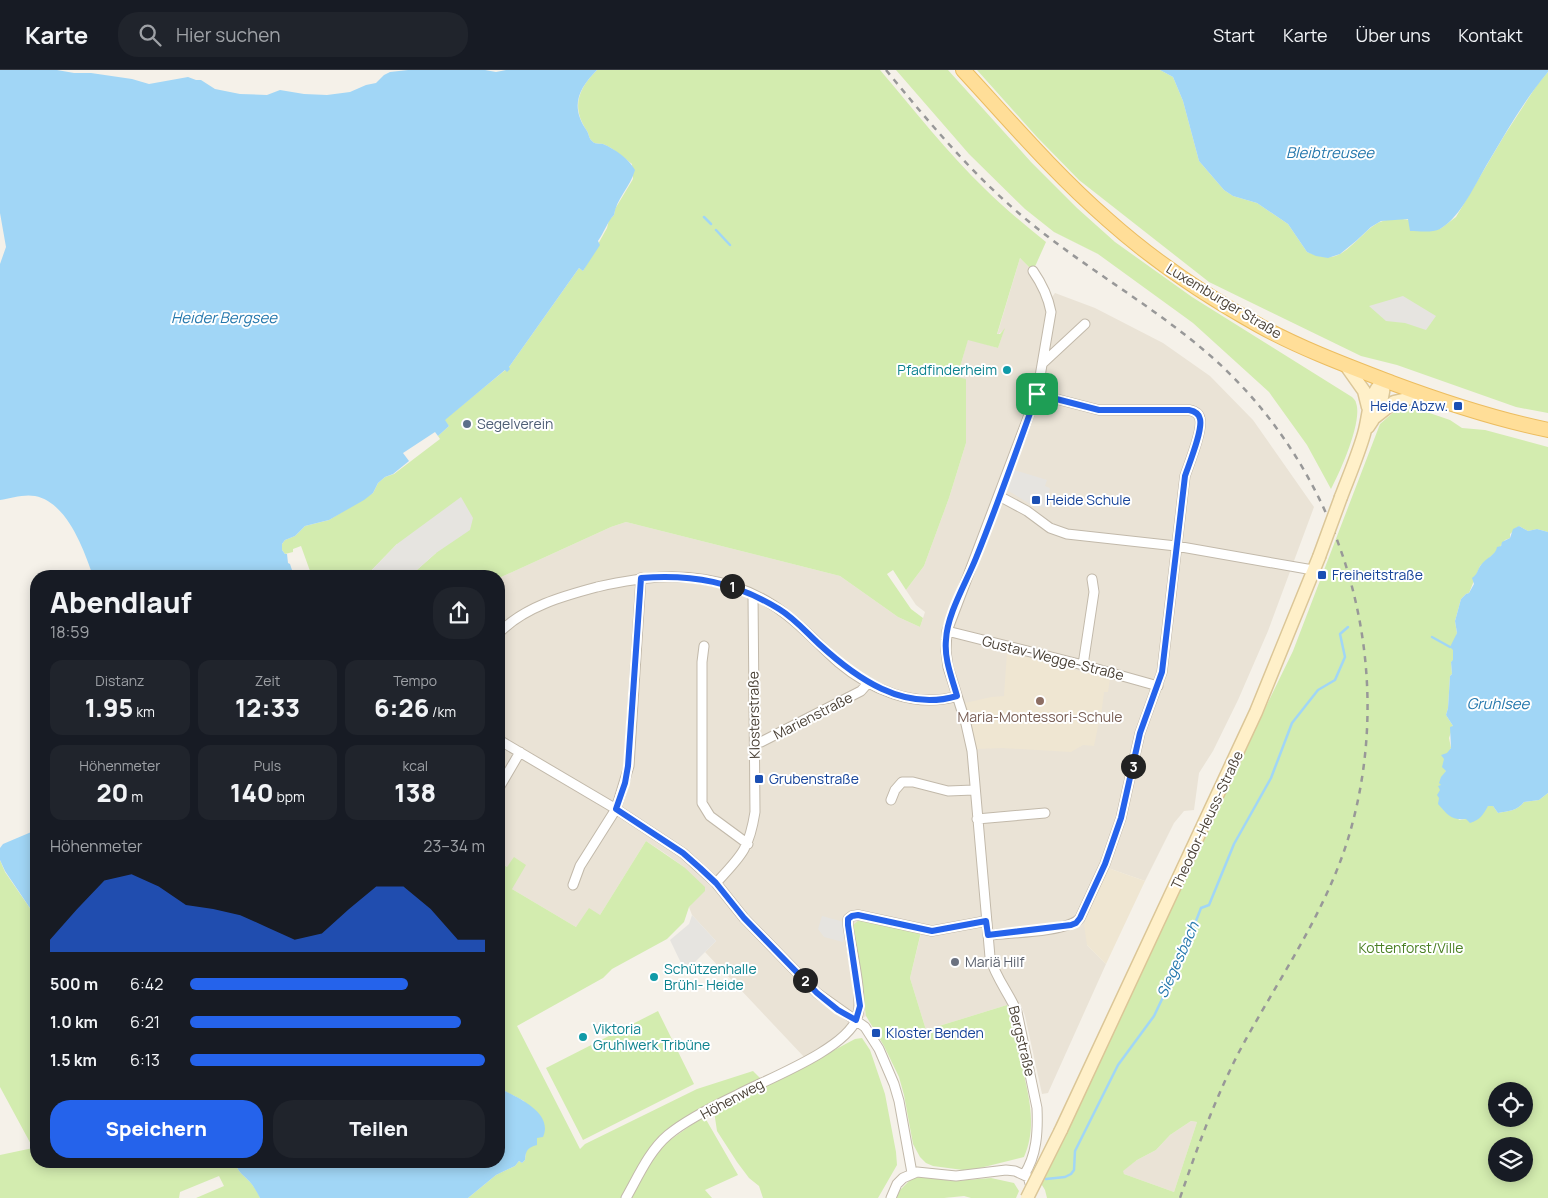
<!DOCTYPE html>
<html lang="de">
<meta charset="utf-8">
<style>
body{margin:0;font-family:Manrope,sans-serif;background:#20242c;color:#f1f3f6;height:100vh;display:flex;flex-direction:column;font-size:19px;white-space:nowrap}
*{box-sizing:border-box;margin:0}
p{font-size:16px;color:#9ea1a6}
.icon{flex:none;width:28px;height:28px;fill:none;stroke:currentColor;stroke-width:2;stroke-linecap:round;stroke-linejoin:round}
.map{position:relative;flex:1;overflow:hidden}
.panel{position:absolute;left:30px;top:500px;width:475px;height:598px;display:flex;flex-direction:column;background:#171b24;border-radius:20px;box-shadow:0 2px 12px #0003}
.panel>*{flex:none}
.fabs{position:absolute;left:1488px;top:1012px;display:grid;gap:10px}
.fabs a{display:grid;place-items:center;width:45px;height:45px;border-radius:50%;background:#171b24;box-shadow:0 2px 12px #0003;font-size:25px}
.pin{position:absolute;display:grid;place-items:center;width:42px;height:42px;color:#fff;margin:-21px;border-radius:10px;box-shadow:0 2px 8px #0006}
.km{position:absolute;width:25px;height:25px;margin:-12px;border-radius:50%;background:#222;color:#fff;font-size:14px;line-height:25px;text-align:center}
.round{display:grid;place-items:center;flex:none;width:52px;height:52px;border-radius:20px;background:#20242c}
.headline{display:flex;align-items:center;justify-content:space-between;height:85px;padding:0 20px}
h1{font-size:28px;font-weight:800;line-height:38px}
.stats{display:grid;grid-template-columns:repeat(3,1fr);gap:8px;height:85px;padding:5px 20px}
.stats div{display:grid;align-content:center;border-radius:12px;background:#20242c;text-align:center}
.stats b{font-size:25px;font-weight:800}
.stats small{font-size:14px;font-weight:400}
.stats p{font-size:14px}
.chart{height:140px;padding:10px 20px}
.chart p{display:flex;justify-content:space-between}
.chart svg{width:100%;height:90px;margin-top:5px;fill:#2563eb;opacity:.7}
.cta{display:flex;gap:10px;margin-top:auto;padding:10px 20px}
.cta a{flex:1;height:58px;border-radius:20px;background:#2563eb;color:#fff;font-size:20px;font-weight:800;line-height:58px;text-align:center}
.cta a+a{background:#20242c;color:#f1f3f6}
ul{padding:0 20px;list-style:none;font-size:16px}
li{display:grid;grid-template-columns:80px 60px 1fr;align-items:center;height:38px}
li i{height:12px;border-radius:6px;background:#2563eb}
header{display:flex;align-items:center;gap:30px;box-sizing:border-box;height:70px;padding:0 25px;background:#171b24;border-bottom:1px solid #363941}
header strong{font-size:24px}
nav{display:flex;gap:28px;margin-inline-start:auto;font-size:18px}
.search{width:350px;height:45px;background:#20242c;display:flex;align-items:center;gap:12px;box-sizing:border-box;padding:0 18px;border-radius:20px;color:#9ea1a6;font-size:19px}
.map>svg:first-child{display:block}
</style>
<header>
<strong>Karte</strong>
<div class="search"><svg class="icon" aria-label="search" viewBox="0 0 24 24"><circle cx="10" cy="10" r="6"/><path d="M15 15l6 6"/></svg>Hier suchen</div>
<nav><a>Start</a><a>Karte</a><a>Über uns</a><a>Kontakt</a></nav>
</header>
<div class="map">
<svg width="1548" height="1128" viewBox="0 0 1548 1128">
<rect width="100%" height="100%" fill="#f5f1e9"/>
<path fill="#eae3d6" d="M 1020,188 L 1033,201 L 1050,230 L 1055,223 L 1095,238 L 1163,273 L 1210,306 L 1253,350 L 1314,437 L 1268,561 L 1238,630 L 1213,681 L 1199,703 L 1194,740 L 1184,741 L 1174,753 L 1145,811 L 1108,798 L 1087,875 L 1106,894 L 1048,1023 L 1042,1024 L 1025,946 L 1020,933 L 1007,935 L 926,960 L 910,908 L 921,863 L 852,856 L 866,946 L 841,961 L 816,982 L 805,988 L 705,882 L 716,871 L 692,845 L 689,837 L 693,832 L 684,797 L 663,782 L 646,771 L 600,845 L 576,857 L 512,819 L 507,797 L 499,792 L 499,508 L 611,457 L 626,452 L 840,506 L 898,547 L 920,557 L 925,542 L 916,535 L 906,520 L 924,496 L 949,428 L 966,373 L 957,307 L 968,269 L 998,278 L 1004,260 L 997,265 Z
M 1191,1051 L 1197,1052 L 1174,1122 L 1124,1104 L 1122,1101 L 1137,1090 L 1156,1080 L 1170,1065 Z"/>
<path fill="#efe6d2" d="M 1007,582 L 1110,609 L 1108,622 L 1104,622 L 1101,646 L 1100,647 L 1094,676 L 1083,675 L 1071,682 L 1002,678 L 977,679 L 965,633 L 991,627 L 1004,626 Z
M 1108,798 L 1145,811 L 1106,894 L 1087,875 L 1084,854 Z"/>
<path fill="#d3ecaf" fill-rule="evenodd" d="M 597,0 L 880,0 C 914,40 947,82 985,119 C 1004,138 1025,155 1046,172 L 1033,201 L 1020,188 L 997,264 L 1000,264 L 1005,258 L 998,278 L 968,270 L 957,307 L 966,309 L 966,373 L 949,428 L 924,496 L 906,520 L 893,500 L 887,504 L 911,539 L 923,548 L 920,557 L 898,547 L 840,506 L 626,452 L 611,457 L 499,508 L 499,506 L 410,506 L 436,483 L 397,474 L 366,506 L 304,506 L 303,504 L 310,501 L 301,476 L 293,479 L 293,482 L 285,484 L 282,480 L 282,474 L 285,470 L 295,466 L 305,456 L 329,450 L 373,423 L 378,413 L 385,407 L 394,404 L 440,369 L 438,366 L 449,356 L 444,350 L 509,297 L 579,198 L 583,201 L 607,158 L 609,150 L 614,145 L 615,139 L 633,109 L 632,94 C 623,87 613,78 603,74 C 599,73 595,75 592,71 C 589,69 589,64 587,61 C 571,37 578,19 597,0 Z
M 896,0 L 948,0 L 1031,92 L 1077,138 L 1115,172 L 1192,227 L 1352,327 C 1354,329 1356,331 1356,333 C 1363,351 1340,402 1331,419 L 1307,375 L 1269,322 L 1193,253 L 1098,184 L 1054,162 L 1025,139 L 969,84 Z
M 977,0 L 1160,0 L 1173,7 L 1183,31 L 1199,91 L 1224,120 L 1233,126 L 1257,133 L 1288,154 L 1307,182 C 1313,184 1320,187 1326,187 C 1346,190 1363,159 1380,152 C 1400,144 1421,153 1440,159 L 1456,147 L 1504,66 L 1537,15 L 1548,2 L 1548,343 L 1516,337 L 1397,295 L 1361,286 L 1209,212 L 1079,110 L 1037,67 Z
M 1412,337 L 1450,350 L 1462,358 L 1485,360 L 1548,377 L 1548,462 L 1537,459 L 1528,461 L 1519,456 L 1510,464 L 1510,468 L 1505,470 L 1497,481 L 1480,496 L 1469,523 L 1466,524 L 1461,529 L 1455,551 L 1457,563 L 1453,580 L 1453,591 L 1451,592 L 1452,604 L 1450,606 L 1448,638 L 1446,645 L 1453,656 L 1449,668 L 1451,678 L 1444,689 L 1446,701 L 1441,715 L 1459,750 L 1466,749 L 1488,736 L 1493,736 L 1498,743 C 1508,741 1517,741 1524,732 L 1539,730 L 1548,723 L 1548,1128 L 1047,1128 L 1045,1120 L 1037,1107 L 1293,581 L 1380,354 L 1396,340 ZM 1496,1021 L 1524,1021 L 1524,1049 L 1496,1049 ZM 1191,1051 L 1197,1052 L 1174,1122 L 1124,1104 L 1123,1101 L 1137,1090 L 1156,1080 L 1170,1065 ZM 1496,1076 L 1524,1076 L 1524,1104 L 1496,1104 Z
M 646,771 L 684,797 L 705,817 L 705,821 L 689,837 L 684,852 L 667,869 L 612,899 L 603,908 L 517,956 L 580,1079 L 585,1074 L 697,1019 L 753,1001 L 762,1010 L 653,1076 L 621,1128 L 468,1128 L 496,1105 L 515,1096 L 519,1091 L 522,1093 L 525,1090 L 526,1081 L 537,1068 L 524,1031 L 499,1018 L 499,792 L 507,797 L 514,787 L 526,795 L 512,819 L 576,857 L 589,838 L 600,845 Z
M 0,790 L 5,802 L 36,847 L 36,1091 L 235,1091 C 236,1100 243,1105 249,1111 C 253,1115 258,1122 260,1128 L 196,1128 L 224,1116 L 219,1106 L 180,1122 L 179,1128 L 0,1128 L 0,1085 L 33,1078 L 0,1017 Z
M 859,850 L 865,850 L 921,862 L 910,908 L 926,960 L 1007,935 C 1014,953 1017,973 1021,992 C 1028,1023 1038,1055 1024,1087 L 976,1099 L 963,1100 L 933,1096 L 926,1093 L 920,1087 L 913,1074 L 904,1025 L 899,1007 L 884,976 L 866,946 L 852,856 Z
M 658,941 L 694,1014 L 583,1070 L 546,998 Z
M 862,968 L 870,980 L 885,1024 L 896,1082 L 897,1095 L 878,1128 L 763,1128 L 759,1116 L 749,1108 L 737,1092 L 717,1061 L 714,1041 L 793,1002 L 855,969 Z
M 704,1046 L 738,1105 L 705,1120 L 712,1128 L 630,1128 L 655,1086 L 666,1073 Z
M 923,1107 L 954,1111 L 991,1108 L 1014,1113 L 1019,1121 L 1016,1128 L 971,1128 L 964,1126 L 944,1128 L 896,1128 L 898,1122 L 912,1108 Z"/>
<path fill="#e6e4e0" d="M 1403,226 L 1436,246 L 1426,260 L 1405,253 L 1386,251 L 1369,236 Z
M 1014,400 L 1047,410 L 1045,416 L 1050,418 L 1045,438 L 1039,436 L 1038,439 L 1007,420 Z
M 461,427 L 473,448 L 470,460 L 436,483 L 410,506 L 366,506 L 397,474 Z
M 692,845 L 716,871 L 687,900 L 681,893 L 670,870 L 689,854 Z
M 822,846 L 844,852 L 845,866 L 844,866 L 843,872 L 824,867 L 818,859 Z"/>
<path fill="#a1d6f6" d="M 0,0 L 57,0 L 74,3 L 91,3 L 132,9 L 149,14 L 188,7 L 196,10 L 201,10 L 215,19 L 240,24 L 267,25 L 280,20 L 304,24 L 327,25 L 350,22 L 366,15 L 376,13 L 384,5 L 390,2 L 408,0 L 485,0 L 496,2 L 506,0 L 597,0 C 578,19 570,37 587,61 C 589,64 589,69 592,71 C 595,75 599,73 603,74 C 615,79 629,89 635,100 C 631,116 616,129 614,145 C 607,152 604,163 598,171 L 600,175 L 583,201 L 579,198 L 509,297 L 510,299 L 507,302 L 505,300 L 445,350 L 449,356 L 438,366 L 435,362 L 403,383 L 409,391 L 393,404 L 385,407 L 378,413 L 373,423 L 364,430 L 329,450 L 305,456 L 295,466 L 285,470 L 282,474 L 282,480 L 285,484 L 287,484 L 288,493 L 290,494 L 294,506 L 93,506 C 84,480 67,432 35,426 C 24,424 11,428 0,430 L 0,194 L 6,177 L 0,143 Z
M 1160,0 L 1548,0 L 1548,2 C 1525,29 1507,61 1489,91 C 1476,112 1462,146 1440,159 C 1432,163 1419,161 1410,161 L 1408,149 L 1381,151 L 1371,157 L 1356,171 L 1340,184 L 1328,188 L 1316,186 L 1307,182 L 1288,154 L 1257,133 L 1233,126 L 1224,120 L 1199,91 L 1183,31 L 1173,7 Z
M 1519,456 L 1528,461 L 1537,459 L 1548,462 L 1548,723 L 1539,730 L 1524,732 C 1517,741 1508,741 1498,743 L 1493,736 L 1488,736 C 1483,745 1480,750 1470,753 L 1466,749 C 1450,750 1448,745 1438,734 L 1439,728 L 1437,725 L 1440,720 L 1438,716 L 1441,715 L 1439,713 L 1441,707 L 1446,701 L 1442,697 L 1444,689 L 1441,685 L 1447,683 L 1451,678 L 1450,657 L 1453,656 L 1446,645 L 1448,638 L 1450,606 L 1452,604 L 1451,592 L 1453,590 L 1453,580 L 1450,577 L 1457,563 L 1455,551 L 1461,529 L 1466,524 L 1469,523 L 1474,514 L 1472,508 C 1478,504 1477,500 1481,495 C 1486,488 1496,485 1497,477 L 1501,476 L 1502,472 L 1510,468 L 1513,459 Z
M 36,760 L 36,847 L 5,801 L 0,790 L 0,778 L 3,774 Z
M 499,1018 C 516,1027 554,1042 543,1067 L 537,1068 L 537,1075 C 527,1078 526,1080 525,1090 L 522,1093 L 519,1091 L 515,1096 L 496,1105 L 468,1128 L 260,1128 C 257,1122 253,1115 249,1111 C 243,1105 236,1100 235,1091 L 499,1091 Z"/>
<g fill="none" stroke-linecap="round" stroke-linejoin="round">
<path stroke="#a1d6f6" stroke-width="2.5" d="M 704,147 L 711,154
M 716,160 L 730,175
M 1432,567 L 1450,577
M 1046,1109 L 1065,1107 L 1071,1104 L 1074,1100 L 1075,1081 L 1118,995 L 1154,946 L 1182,887 L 1201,838 L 1209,835 L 1234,774 L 1271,708 L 1292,653 L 1318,620 L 1335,610 L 1345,587 L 1340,564 L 1348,557"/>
<defs>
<path id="street" d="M 1043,293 L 1085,254
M 999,426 L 1027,441 L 1050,458 L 1067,464 L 1176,476 L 1313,500
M 947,561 L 1083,595 L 1158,616
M 499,563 C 524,537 563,526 597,517 C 645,506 688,501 735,517 C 754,523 773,534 788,546 C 806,560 821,577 838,592 C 870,619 915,639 957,626
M 704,576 L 702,592 L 702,733 L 710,746 L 748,774
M 1083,595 L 1094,522 L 1092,509
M 499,670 L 616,739 L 683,783 L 716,813 L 744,848 L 817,923 L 865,957 L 879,979 L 894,1014 L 899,1031 L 912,1103
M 755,673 L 761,672 L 861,621 L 868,613
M 499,718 L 520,682
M 891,730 L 895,720 L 902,712 L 913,712 L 948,721 L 974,720
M 977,749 L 1045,743
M 716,813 C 741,786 749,780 755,742 L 753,525
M 573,815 L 580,796 L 616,739 L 629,696 L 641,508
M 988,865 C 1008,863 1069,862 1080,848 L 1105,794 L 1121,748 L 1140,663 L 1162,602 L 1185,406 C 1189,394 1203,360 1200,349 C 1199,343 1194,341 1189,340 L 1099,340 L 1037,324
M 1024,1105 C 1037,1085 1038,1061 1037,1038 L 1017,942 C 1009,923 995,907 990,887 L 972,681 L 966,654 L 948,597 L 946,581 L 947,561 L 1037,324 L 1051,242 C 1048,226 1042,214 1033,201
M 626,1128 C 638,1107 649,1081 668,1065 C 686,1050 716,1035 737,1025 C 767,1009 845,980 857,948 C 864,929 851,878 848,855 L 848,849 L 852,846 L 858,845 L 932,861 L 986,851
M 891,1128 L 897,1114 L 903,1108 L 917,1102 L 956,1106 L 1006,1100 L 1015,1101 L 1028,1107 L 1032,1120"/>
<path id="secondary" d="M 1347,297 L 1364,321 L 1368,337
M 1375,347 L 1394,332 L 1424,325
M 1368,357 C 1378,343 1384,327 1384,310
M 1341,427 C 1349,406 1358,385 1364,364 C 1370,343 1367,327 1384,310
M 1061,1060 L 1256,642 L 1319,487"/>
<path id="primary" d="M 963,0 C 1010,51 1055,104 1108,150 C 1154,191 1206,226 1260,256 C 1302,279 1348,296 1392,313 C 1443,332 1495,349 1548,360"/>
</defs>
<use href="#street" stroke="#c2b9aa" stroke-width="11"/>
<use href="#secondary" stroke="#dbc697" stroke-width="15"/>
<use href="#primary" stroke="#ecbd60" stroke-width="16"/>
<use href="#street" stroke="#fff" stroke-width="9"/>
<use href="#secondary" stroke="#fff0c9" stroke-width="12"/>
<use href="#primary" stroke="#ffde98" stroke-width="14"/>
<path stroke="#989898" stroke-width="2.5" stroke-dasharray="6 6" stroke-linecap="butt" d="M 886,0 C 928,51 970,102 1021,145 C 1082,197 1153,235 1213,288 C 1346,407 1400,598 1348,769 C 1324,846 1277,911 1239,982 C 1215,1029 1197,1078 1180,1128"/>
<defs>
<path id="secondary-bridge" d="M 1319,487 L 1341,427
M 1027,1128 L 1061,1060"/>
</defs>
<use href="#secondary-bridge" stroke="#dbc697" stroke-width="15" stroke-linecap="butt"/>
<use href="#secondary-bridge" stroke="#fff0c9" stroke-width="12"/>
</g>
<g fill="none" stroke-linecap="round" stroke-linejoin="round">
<defs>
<path id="route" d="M 1037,324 L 1099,340 L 1189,340 C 1194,341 1199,343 1200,349 C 1203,360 1189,394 1185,406 L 1162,602 L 1140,663 L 1121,748 L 1105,794 L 1080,848 L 1076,853 L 1071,855 L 988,865 L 986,851 L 932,861 L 858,845 L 852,846 L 848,849 L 848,855 L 860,936 L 856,950 L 838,940 L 817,923 L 744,848 L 716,813 L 700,798 L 683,783 L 616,739 L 625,713 L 628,696 L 641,508 C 693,504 735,512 779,539 C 794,548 806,562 819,574 C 856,608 903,642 957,626 C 952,608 944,589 946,570 C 947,544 966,513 976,488 C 998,434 1017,379 1037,324 Z"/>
</defs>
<use href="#route" stroke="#fff" stroke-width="10"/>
<use href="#route" stroke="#2563eb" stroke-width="6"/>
</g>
<g fill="#0f9aa8" stroke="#fff" stroke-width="2">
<circle cx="1007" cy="300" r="5"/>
<circle cx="654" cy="907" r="5"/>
<circle cx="583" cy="967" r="5"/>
</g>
<g fill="#1a4fb4" stroke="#fff" stroke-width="2">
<rect x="1453" y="331" width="10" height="10" rx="2.5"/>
<rect x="1031" y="425" width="10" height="10" rx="2.5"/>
<rect x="1317" y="500" width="10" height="10" rx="2.5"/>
<rect x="754" y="704" width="10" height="10" rx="2.5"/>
<rect x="871" y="958" width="10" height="10" rx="2.5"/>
</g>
<circle fill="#5c6f8a" stroke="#fff" stroke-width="2" cx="467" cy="354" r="5"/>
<circle fill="#8d6e63" stroke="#fff" stroke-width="2" cx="1040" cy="631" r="5"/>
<circle fill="#6b7280" stroke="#fff" stroke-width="2" cx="955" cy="892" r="5"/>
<g text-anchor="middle" stroke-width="4" stroke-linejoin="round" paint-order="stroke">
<g font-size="14" fill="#4a4136" stroke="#fff">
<text transform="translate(1224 231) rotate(31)" y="5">Luxemburger Straße</text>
<text transform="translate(1053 588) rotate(14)" y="5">Gustav-Wegge-Straße</text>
<text transform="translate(754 645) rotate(-91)" y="5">Klosterstraße</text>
<text transform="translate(813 646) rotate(-27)" y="5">Marienstraße</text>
<text transform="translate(1207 750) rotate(-65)" y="5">Theodor-Heuss-Straße</text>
<text transform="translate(1022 971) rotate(76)" y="5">Bergstraße</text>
<text transform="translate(732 1029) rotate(-28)" y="5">Höhenweg</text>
</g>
<g font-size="14" fill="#0d838f" stroke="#fff" text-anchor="start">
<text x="997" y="305" text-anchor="end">Pfadfinderheim</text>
<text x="664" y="904">Schützenhalle<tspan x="664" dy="16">Brühl- Heide</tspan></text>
<text x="593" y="964">Viktoria<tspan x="593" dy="16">Gruhlwerk Tribüne</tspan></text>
</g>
<g font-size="14" fill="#164399" stroke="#fff" text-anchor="start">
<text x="1448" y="341" text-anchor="end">Heide Abzw.</text>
<text x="1046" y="435">Heide Schule</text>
<text x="1332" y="510">Freiheitstraße</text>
<text x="769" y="714">Grubenstraße</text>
<text x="886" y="968">Kloster Benden</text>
</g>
<g font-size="14" fill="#4e5e75" stroke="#fff" text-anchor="start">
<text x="477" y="359">Segelverein</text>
</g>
<g font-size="14" fill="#785e54" stroke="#fff">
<text x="1040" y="652">Maria-Montessori-Schule</text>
</g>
<g font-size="14" fill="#4b8025" stroke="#fff">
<text x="1411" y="883">Kottenforst/Ville</text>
</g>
<g font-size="14" fill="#5b616d" stroke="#fff" text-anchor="start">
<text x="965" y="897">Mariä Hilf</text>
</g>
<g font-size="15" font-style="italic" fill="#2578ad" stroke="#fff">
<text x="1330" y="88">Bleibtreusee</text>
<text x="224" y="253">Heider Bergsee</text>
<text x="1498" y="639">Gruhlsee</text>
<text transform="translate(1178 890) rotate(-66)" y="5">Siegesbach</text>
</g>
</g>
</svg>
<div class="fabs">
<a><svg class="icon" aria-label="locate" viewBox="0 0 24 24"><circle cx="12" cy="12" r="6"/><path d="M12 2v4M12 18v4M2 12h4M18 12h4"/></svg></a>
<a><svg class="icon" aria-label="layers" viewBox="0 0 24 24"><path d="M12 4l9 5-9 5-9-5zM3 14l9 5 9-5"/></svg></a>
</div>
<div class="pin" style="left:1037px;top:324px;background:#1e9e55"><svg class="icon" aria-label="arrive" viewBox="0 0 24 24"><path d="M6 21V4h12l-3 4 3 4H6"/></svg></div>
<b class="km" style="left:732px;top:516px">1</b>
<b class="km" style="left:805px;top:910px">2</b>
<b class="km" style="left:1133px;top:696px">3</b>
<section class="panel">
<div class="headline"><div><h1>Abendlauf</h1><p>18:59</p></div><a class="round"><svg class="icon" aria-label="share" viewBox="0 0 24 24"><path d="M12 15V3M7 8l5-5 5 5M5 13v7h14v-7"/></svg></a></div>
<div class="stats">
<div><p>Distanz</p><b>1.95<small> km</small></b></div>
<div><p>Zeit</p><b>12:33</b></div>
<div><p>Tempo</p><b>6:26<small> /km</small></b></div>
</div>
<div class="stats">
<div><p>Höhenmeter</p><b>20<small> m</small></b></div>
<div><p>Puls</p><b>140<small> bpm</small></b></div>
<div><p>kcal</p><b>138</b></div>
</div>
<div class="chart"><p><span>Höhenmeter</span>23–34 m</p>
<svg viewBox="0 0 160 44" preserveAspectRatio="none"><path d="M0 44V38L10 23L20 9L30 6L40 12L50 21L60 23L70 26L80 32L90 38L100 35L110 23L120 12L130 12L140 23L150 38L160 38V44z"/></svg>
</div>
<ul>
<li><b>500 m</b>6:42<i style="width:74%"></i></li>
<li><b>1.0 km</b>6:21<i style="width:92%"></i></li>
<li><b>1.5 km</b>6:13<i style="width:100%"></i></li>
</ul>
<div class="cta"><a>Speichern</a><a>Teilen</a></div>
</section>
</div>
